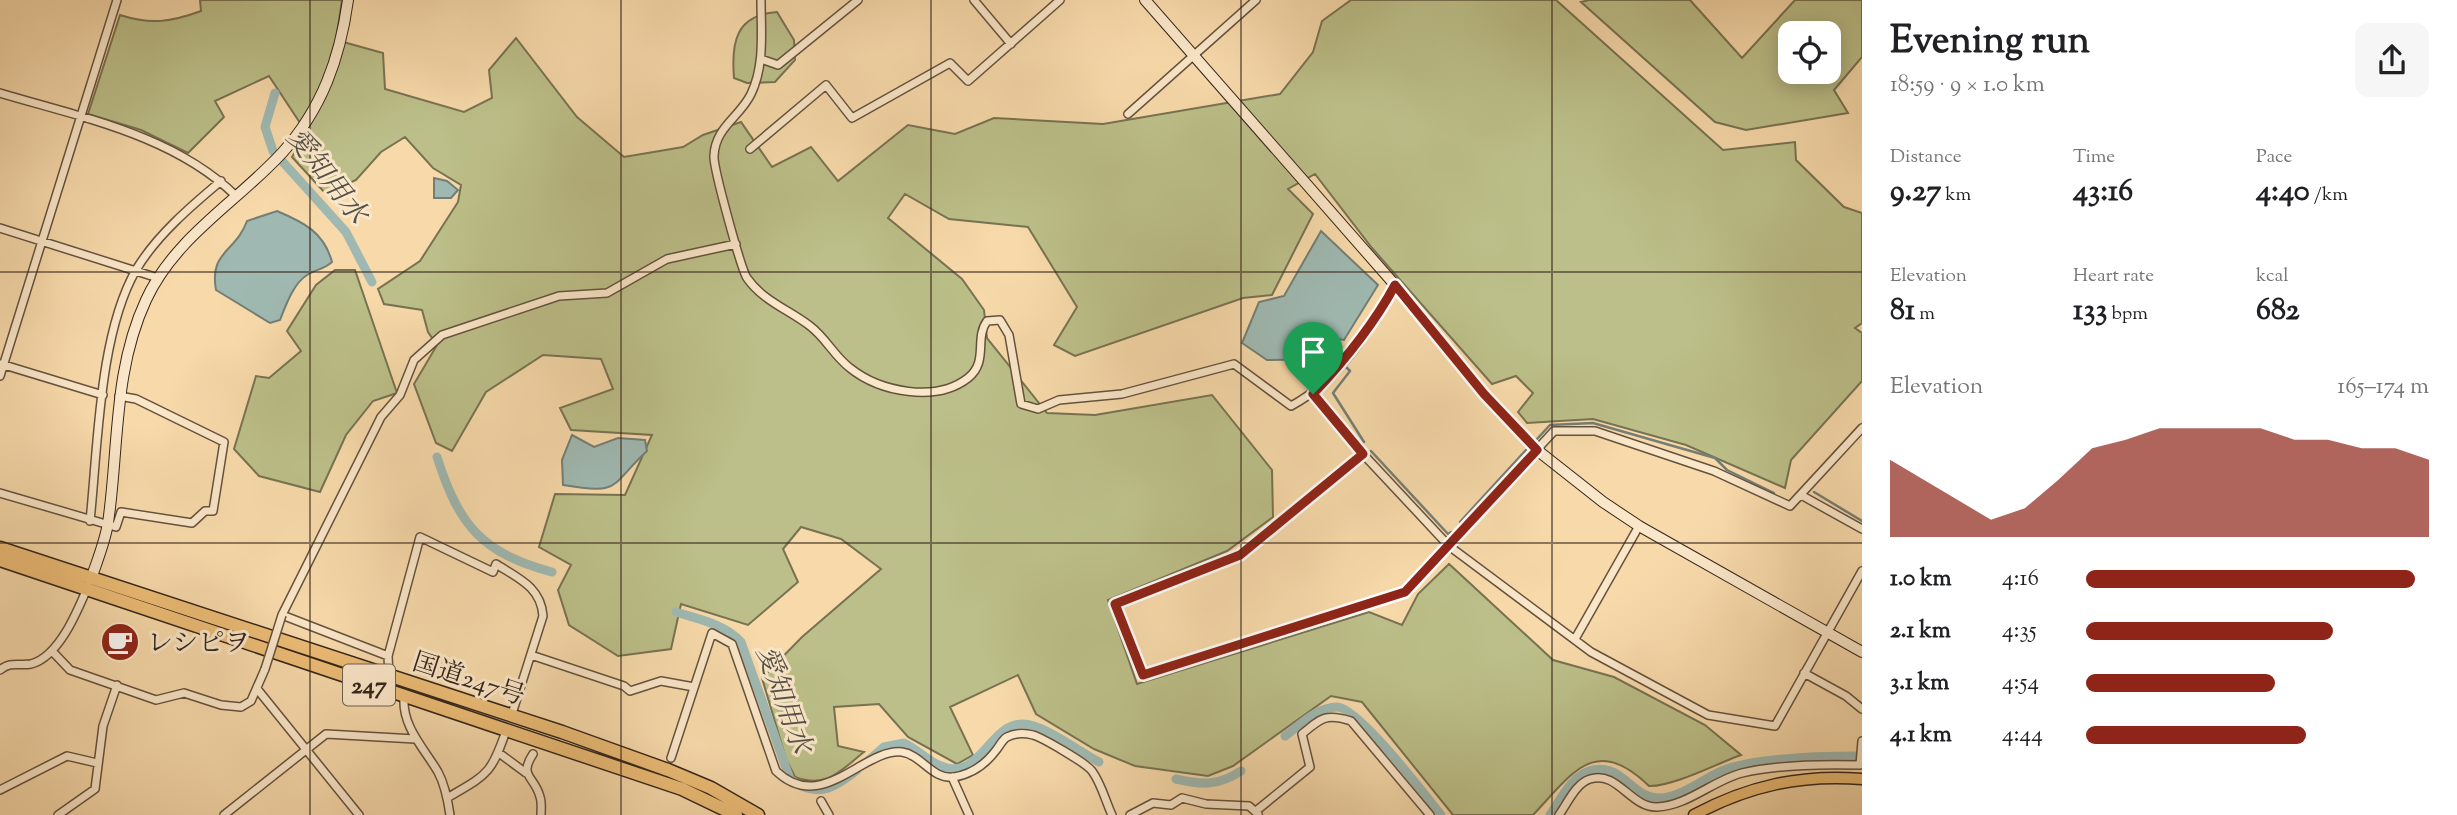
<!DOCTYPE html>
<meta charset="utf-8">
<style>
body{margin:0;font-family:"Sorts Mill Goudy","Noto Serif JP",serif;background:#f6f6f6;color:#202124;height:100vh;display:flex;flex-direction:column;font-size:26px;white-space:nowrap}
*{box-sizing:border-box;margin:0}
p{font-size:23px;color:#757577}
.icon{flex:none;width:38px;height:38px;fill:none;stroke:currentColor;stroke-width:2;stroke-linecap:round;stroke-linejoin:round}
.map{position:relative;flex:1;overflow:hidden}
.details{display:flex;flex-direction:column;background:#fff;width:595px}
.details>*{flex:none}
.controls{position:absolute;left:1778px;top:21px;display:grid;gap:14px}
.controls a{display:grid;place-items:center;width:63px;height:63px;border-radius:14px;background:#fff;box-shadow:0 4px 18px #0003;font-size:35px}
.pin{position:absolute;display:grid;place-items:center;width:60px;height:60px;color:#fff;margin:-72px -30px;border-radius:50% 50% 50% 0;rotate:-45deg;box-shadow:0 0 7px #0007}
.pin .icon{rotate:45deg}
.round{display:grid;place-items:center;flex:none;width:74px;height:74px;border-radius:14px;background:#f6f6f6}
.headline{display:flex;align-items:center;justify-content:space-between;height:119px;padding:0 28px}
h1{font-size:38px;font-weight:700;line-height:52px}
.metrics{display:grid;grid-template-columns:repeat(3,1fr);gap:10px;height:119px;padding:7px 28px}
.metrics div{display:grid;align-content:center}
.metrics b{font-size:30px;font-weight:700}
.metrics small{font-size:19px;font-weight:400}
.metrics p{font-size:19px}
.chart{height:196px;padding:14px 28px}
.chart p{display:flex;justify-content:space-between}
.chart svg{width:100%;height:126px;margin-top:7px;fill:#8f2418;opacity:.7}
ul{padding:0 28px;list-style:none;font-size:23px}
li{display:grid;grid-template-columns:112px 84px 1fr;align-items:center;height:52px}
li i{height:18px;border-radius:9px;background:#8f2418}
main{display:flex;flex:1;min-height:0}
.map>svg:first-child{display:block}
</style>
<main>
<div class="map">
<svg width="1862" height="815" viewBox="0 0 1862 815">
<rect width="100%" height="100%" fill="#f7d9aa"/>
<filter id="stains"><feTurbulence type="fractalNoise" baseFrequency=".00286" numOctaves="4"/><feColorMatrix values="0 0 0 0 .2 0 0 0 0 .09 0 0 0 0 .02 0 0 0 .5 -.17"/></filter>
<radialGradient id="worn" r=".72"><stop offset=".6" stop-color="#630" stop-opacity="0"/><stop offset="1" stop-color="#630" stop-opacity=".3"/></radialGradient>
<path fill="#bcbf89" stroke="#787252" stroke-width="2" fill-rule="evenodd" d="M 200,0 L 342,0 L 336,40 L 383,53 L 385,89 L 464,112 L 492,98 L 489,70 L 516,38 L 577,117 L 624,157 L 683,147 L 703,135 L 741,122 L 772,167 L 811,147 L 838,181 L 908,125 L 955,134 L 994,118 L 1103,124 L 1280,94 L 1313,52 L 1322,21 L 1351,0 L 1556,0 L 1723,150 L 1795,142 L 1796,160 L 1844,207 L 1862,213 L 1862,323 L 1855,328 L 1862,333 L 1862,381 L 1791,460 L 1785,488 L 1686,445 L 1593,419 L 1527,423 L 1518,412 L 1533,393 L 1516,376 L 1492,384 L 1372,248 L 1315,174 L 1288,189 L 1313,214 L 1272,295 L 1243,298 L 1075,356 L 1054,345 L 1077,307 L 1028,227 L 949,219 L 905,194 L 888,218 L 962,279 L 984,310 L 987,338 L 1047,413 L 1095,415 L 1212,395 L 1272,470 L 1273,517 L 1227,551 L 1108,600 L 1137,684 L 1369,612 L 1402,625 L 1418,594 L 1449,564 L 1553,660 L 1614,677 L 1705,725 L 1741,755 C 1716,764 1672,787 1649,786 C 1595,733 1572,774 1533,815 L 1453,815 L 1362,702 L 1331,696 L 1233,766 L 1208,776 L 1135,766 L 1094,749 L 1036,714 L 1018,675 L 950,707 L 973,755 L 957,764 L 908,737 L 879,704 L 834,707 L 838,746 L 864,752 C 840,771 827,789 795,777 L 786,759 L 762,678 L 802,637 L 881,569 L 841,539 L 801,527 L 783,549 L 798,582 L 748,625 L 681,604 L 671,649 L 618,656 L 569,625 L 558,590 L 571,565 L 539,547 L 555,494 L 625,495 L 652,435 L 571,430 L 560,408 L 613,389 L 601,359 L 543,355 L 486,392 L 452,451 L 436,443 L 414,384 L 437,345 L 428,332 L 422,310 L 384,304 L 378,289 L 420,261 L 458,202 L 461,185 L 433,168 L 405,137 L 381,152 L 356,180 L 326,194 L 292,157 L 306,132 L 269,76 L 215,101 L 224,117 L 188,153 L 141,130 L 88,114 L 120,15 C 151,25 171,22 201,11 Z
M 1589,0 L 1690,0 L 1742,58 L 1795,0 L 1862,0 L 1862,57 L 1834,90 L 1848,113 L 1746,130 L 1715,122 L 1581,2 ZM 1790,33 L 1829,33 L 1829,72 L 1790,72 Z
M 777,12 L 794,40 L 795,60 L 775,82 L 747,83 L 734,78 C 731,42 736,15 777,12 Z
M 335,270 L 355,270 L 397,393 L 373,401 L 346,435 L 320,492 L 259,476 L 234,449 L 256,376 L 269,378 L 301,351 L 287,331 L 316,285 Z"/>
<path fill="#9fb9b2" stroke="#747e75" stroke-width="2" d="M 434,178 L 447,181 L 458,190 L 451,198 L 434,198 Z
M 277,211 C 303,222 324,232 332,262 C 323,270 316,269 307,275 C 293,284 286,305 280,320 L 270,323 L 216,290 C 209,251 236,252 247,221 Z
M 1321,231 L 1378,285 L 1344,340 L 1338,339 L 1325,359 L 1267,360 L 1242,343 L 1259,302 L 1284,296 Z
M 572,435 L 594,447 L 618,438 L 645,440 L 647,451 C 609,486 622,495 563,485 L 562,460 Z"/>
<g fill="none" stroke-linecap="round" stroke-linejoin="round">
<path stroke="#747e75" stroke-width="2.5" d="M 1329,352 L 1339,360
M 1345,366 L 1350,371 L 1333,393 L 1364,442
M 1537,439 L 1550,425 L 1593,423 L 1715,458 L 1727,470 L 1774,493
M 1371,451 L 1448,534 L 1451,532
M 1814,492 L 1862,521
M 1460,522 L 1526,450"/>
<path stroke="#9fb9b2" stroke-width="9" d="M 275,93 L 265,127 L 273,151 L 346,232 L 372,282
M 437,457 C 459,526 482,553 552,572
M 676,612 C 698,619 725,624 741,642 L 790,779 C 816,799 835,788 857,770
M 1285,736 C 1300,725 1317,707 1337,707 C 1358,707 1425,795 1441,815
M 868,761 L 884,747 L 904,743 C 917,749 928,761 941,766 C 980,782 988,725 1022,724 C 1042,723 1080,752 1099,762
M 1176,779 C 1202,785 1218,786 1241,771
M 1550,815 C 1561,799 1572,774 1593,770 C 1623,764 1632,798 1659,798 C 1686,797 1708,773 1733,767 C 1767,758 1826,756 1862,756"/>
<defs>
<path id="street" d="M 761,0 C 761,31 765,65 751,94 C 740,117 715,127 714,156 C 713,167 741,269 747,278 C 762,300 789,310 810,326 C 826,338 834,356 850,368 C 880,392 936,403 968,378 C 989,361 974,339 987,321 L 1000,320 L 1009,335 L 1021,404 L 1038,409 L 1059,400 L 1122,394 L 1234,364 L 1291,406 C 1338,381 1370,331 1395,285
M 974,0 L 1011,44
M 761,59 L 778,65 L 858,0
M 0,93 C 80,117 174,135 236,196
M 1128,114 L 1256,0
M 750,149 L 826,85 L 852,118 L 950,63 L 968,81 L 1060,0
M 0,228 L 158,278
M 1,364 L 103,395
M 0,376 L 117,0
M 1313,394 L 1363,454 L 1449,546 L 1591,652 L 1708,715 L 1775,726 L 1862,571
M 1363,454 L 1240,555 L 1115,604 L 1143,675 L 1405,592 L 1554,431 L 1595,431 L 1714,471 L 1790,506 L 1862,428
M 0,493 L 116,527 L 121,512 L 192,523 L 205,511 L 213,511 L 224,442 L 136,399 L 119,396
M 1801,495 L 1862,529
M 90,521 C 98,446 99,334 136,270 C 156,236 191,206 221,181
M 1575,639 L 1639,526
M 52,651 L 70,670 L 156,700 L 184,693 L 221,705 L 241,707 L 251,701 L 265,669
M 531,655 L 624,686 L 630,691 L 661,681 L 694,687
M 388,656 L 282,615 L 381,417 L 400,395 L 414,360 L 442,335 L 559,296 L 607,293 L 667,259 L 736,244
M 0,670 C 11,661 18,666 31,664 C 59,657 78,610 88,586
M 1804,673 L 1846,696 L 1862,709
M 389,676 L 388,656 L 420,537 L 493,572 L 496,564 C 518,578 541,587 543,616 L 511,717
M 258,690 L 359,815
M 404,697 C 402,727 424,748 438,772 C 445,785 448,801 450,815
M 499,753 L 526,773
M 533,754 C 518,777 535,776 540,797 C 542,802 541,809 541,815
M 671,758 L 712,633 L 732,644 L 776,771 C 822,815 863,748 902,752 C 922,755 932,780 954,777 C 973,774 986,764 997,749 C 1000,745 1003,739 1007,737 C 1015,733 1025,733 1033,735 C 1043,738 1086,763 1092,771 C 1101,783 1106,802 1112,815
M 952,777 L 969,815
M 0,790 L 67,756 L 97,763
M 447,798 C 488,774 491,775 507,728
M 821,801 L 829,815
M 1256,811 L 1310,767 L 1302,734 C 1321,718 1326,713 1351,721 L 1430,815
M 58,815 L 95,789 L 103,726 L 117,685
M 224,815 L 326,734 L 415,739
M 1130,815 L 1153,803 L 1171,805 L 1182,798 L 1206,804 L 1249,806 L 1258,814
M 1559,815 C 1567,804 1576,783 1590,779 C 1617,770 1631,808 1657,807 C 1687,806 1714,780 1742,773 C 1779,764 1823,764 1860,765 L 1862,741"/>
<path id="secondary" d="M 1145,0 L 1395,285 L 1484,394 L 1537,450 L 1603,502 L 1639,526 L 1862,652
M 91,579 C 97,561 105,542 108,523 C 119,448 113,371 146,300 C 175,237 237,202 282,153 C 322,109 340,58 348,0"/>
<path id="primary" d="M 1694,815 C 1748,786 1801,774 1862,779"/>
<path id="highway" d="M 0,548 L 562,732 L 668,770 L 711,788 L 758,815
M 0,560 L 682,789 L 736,815"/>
</defs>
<use href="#street" stroke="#65523e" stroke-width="10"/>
<use href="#secondary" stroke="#34251a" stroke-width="12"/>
<use href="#primary" stroke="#34251a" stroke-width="13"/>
<use href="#highway" stroke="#34251a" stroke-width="15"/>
<use href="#street" stroke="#fae6c8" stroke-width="7"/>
<use href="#secondary" stroke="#fae6c8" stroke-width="10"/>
<use href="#primary" stroke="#ecbc75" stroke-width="10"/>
<use href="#highway" stroke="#ecbc75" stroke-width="12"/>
<defs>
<path id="street-bridge" d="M 265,669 L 282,615"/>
</defs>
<use href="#street-bridge" stroke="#65523e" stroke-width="10" stroke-linecap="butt"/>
<use href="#street-bridge" stroke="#fae6c8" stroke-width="7"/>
</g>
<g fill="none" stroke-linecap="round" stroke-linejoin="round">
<defs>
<path id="route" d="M 1395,285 L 1484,394 L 1537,450 L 1405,592 L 1143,675 L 1115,604 L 1240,555 L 1363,454 L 1313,394 C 1345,360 1373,326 1395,285 Z"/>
</defs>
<use href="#route" stroke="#fff" stroke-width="14"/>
<use href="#route" stroke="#8f2418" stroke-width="9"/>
</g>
<path fill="none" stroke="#34251a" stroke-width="2" stroke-opacity="0.55" d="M 310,0 L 310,815M 621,0 L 621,815M 931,0 L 931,815M 1241,0 L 1241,815M 1552,0 L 1552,815M 0,272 L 1862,272M 0,543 L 1862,543"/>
<defs>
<symbol id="cafe-disc" viewBox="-11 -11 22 22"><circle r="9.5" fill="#8f2418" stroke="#fae6c8"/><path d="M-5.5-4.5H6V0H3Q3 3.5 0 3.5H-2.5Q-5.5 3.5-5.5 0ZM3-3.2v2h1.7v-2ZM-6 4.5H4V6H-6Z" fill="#fff"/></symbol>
</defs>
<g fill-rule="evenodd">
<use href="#cafe-disc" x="98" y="620" width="44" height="44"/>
</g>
<g text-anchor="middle" stroke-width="6" stroke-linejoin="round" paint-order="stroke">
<rect fill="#fae6c8" stroke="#6f5f4e" stroke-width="2" x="343" y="664.5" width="52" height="41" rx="5"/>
<g font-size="24" font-weight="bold" fill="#34251a">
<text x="369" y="693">247</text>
</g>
<g font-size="26" fill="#34251a" stroke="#fae6c8" text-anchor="start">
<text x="147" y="651">レシピヲ</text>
</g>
<g font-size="26" fill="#34251a" stroke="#fae6c8">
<text transform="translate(469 678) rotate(18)" y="9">国道247号</text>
</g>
<g font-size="28" font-style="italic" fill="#545148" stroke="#fae6c8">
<text transform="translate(328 175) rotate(52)" y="10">愛知用水</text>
<text transform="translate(785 699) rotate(70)" y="10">愛知用水</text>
</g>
</g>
<rect width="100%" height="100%" filter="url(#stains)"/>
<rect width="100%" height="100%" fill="url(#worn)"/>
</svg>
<div class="controls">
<a><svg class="icon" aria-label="locate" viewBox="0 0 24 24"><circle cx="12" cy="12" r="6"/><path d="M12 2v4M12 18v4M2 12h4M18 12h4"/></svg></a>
</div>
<div class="pin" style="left:1313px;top:394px;background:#1e9e55"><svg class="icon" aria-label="arrive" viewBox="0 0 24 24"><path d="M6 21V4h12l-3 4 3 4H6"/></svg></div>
</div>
<section class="details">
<div class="headline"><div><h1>Evening run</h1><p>18:59 · 9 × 1.0 km</p></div><a class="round"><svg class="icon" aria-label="share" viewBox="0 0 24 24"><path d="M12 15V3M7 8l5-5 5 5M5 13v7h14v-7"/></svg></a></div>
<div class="metrics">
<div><p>Distance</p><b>9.27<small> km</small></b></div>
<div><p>Time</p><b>43:16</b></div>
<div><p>Pace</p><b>4:40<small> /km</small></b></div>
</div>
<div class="metrics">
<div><p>Elevation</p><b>81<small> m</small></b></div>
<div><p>Heart rate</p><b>133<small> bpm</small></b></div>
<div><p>kcal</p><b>682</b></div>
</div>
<div class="chart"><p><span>Elevation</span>165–174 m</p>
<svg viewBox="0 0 160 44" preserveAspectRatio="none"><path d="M0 44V17L10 24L20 31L30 38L40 34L50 24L60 13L70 10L80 6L90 6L100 6L110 6L120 10L130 10L140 13L150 13L160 17V44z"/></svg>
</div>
<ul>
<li><b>1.0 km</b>4:16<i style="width:96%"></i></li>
<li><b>2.1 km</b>4:35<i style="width:72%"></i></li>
<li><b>3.1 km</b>4:54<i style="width:55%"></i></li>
<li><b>4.1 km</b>4:44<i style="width:64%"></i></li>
</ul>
</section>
</main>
